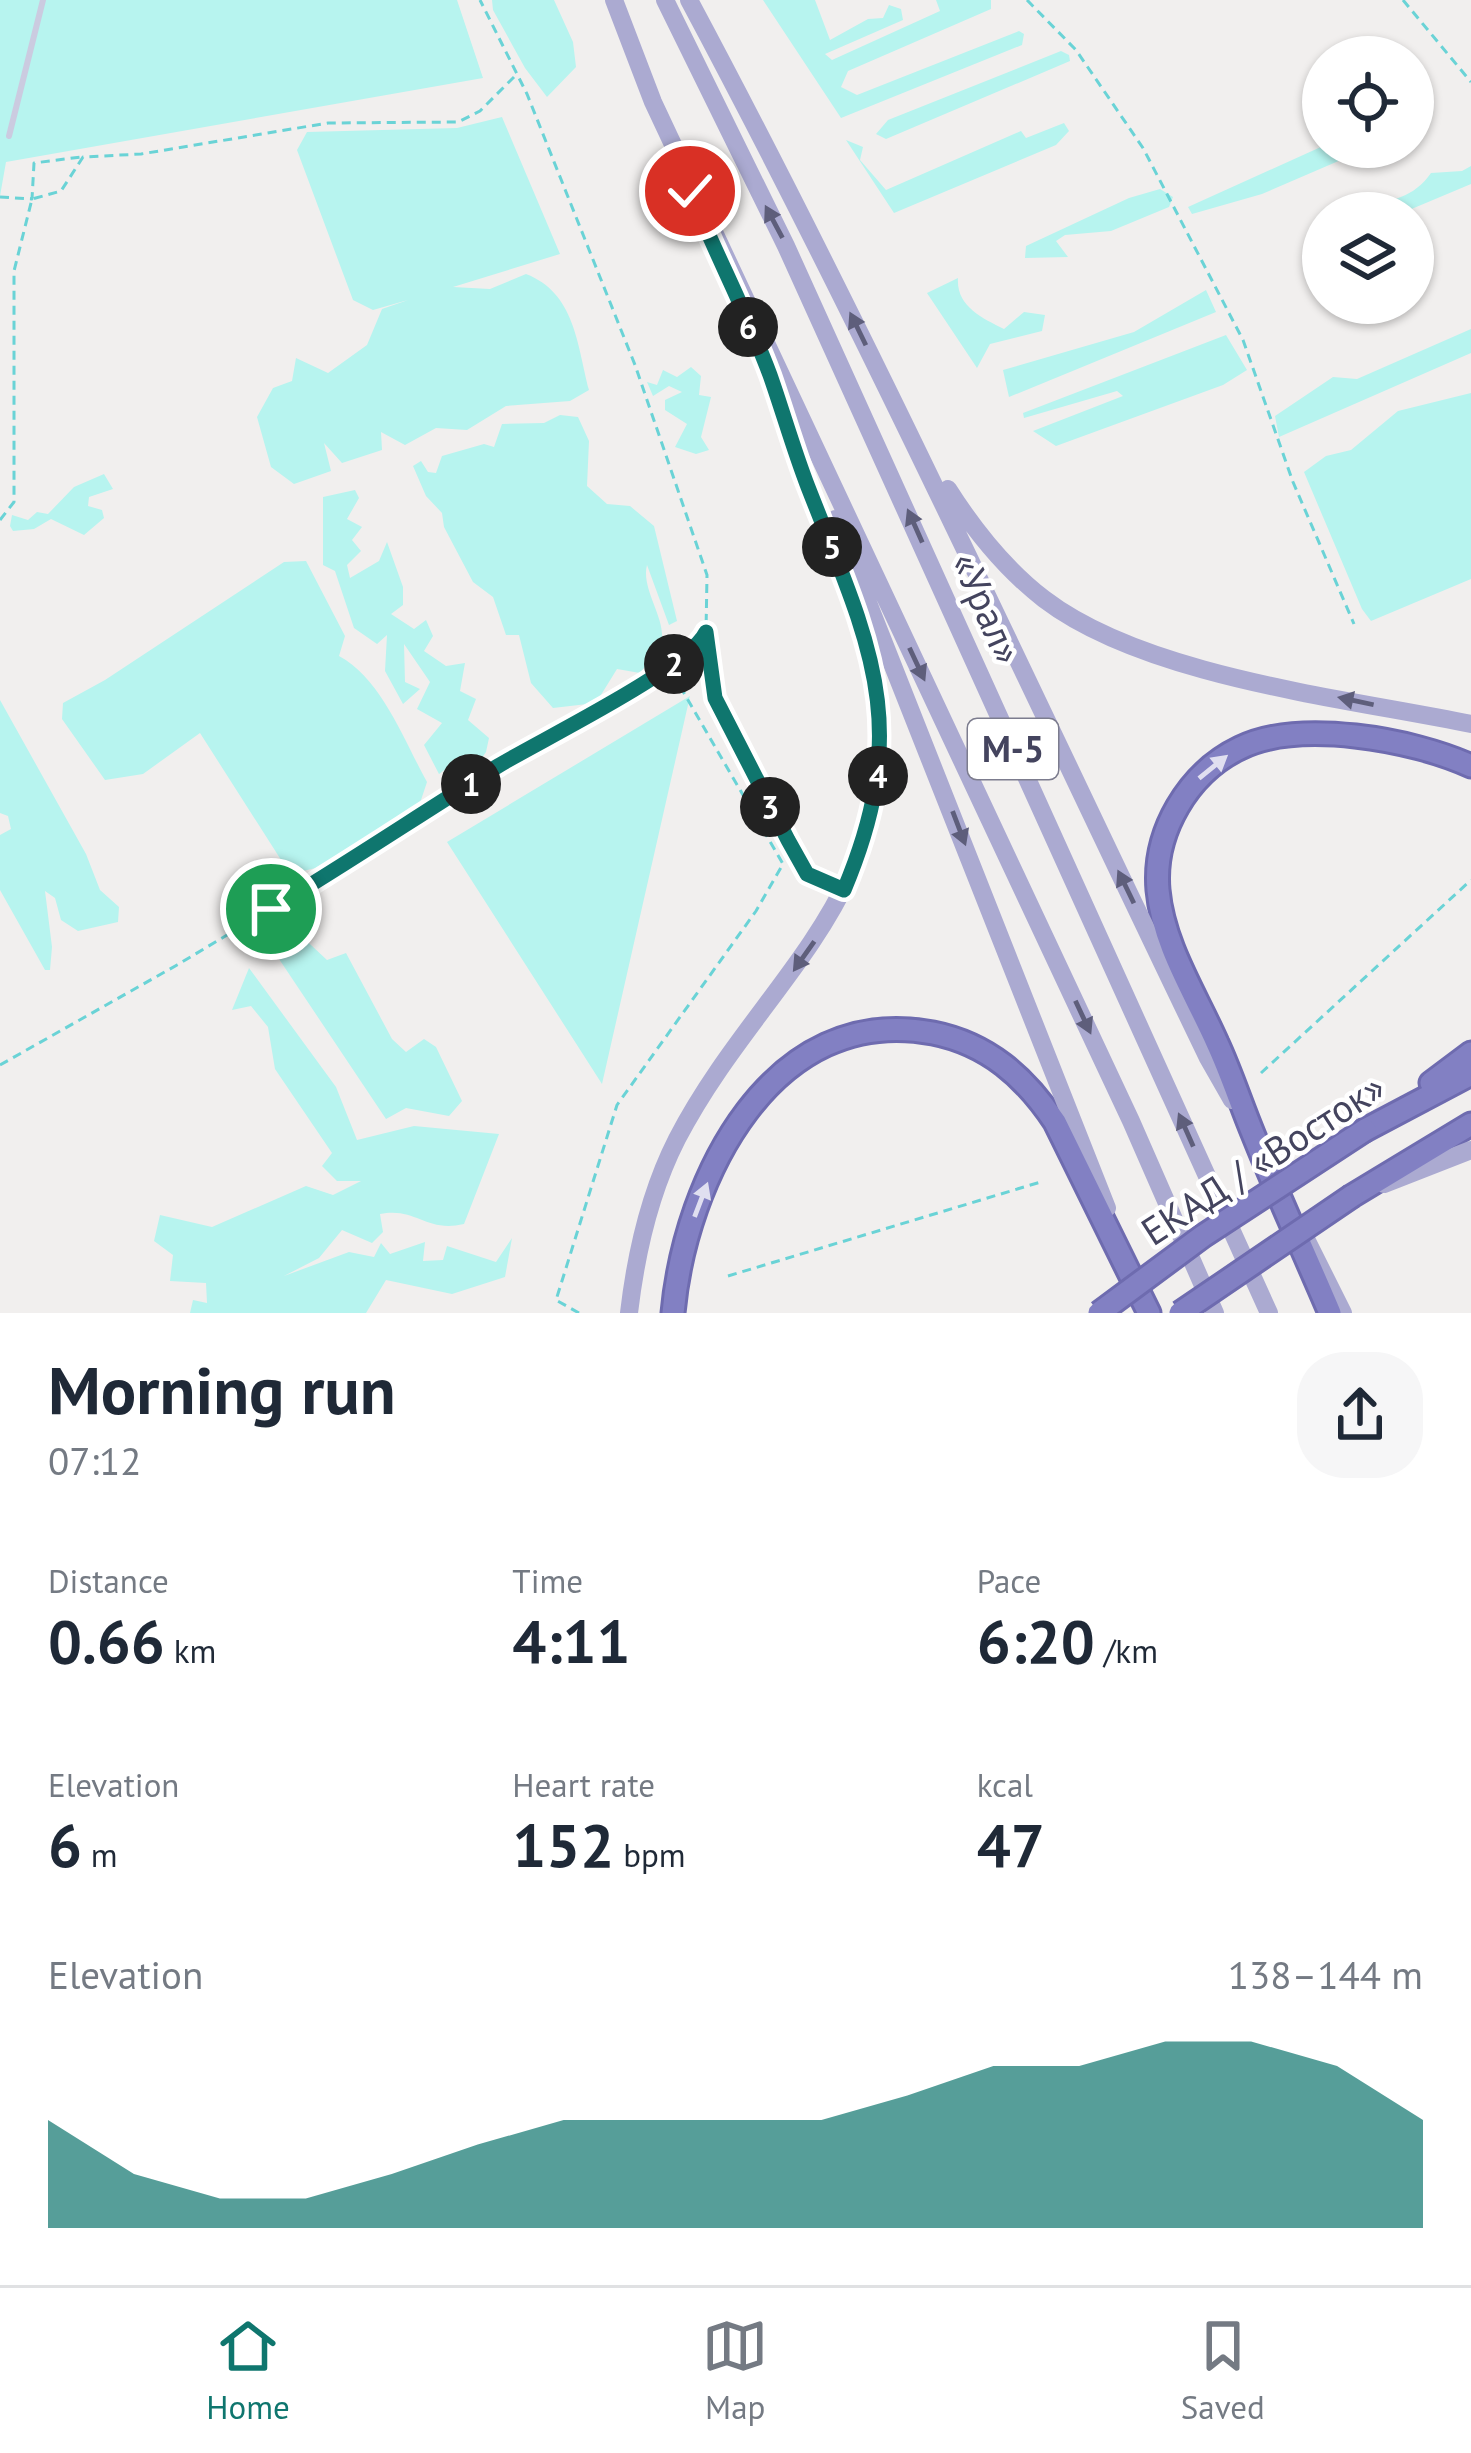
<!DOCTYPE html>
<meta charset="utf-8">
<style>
body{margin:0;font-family:"PT Sans",sans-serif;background:#f6f6f7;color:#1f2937;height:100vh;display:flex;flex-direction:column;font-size:45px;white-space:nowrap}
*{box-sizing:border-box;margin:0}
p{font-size:39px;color:#747a83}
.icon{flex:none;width:66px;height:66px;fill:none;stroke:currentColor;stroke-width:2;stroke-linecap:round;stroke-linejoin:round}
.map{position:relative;height:1313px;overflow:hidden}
.details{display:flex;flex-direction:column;background:#fff;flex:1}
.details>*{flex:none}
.tools{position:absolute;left:1302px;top:36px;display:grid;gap:24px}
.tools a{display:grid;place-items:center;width:132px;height:132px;border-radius:50%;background:#fff;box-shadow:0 3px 9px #0004;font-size:60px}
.pin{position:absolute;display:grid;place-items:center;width:102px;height:102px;color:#fff;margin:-51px;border:6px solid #fff;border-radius:50%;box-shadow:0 3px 12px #0007}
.km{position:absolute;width:60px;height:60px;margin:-30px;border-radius:50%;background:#222;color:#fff;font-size:33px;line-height:60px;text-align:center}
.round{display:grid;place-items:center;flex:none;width:126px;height:126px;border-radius:48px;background:#f6f6f7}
.summary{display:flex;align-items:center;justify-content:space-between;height:204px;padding:0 48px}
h1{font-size:66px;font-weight:600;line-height:90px}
.stats{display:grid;grid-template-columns:repeat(3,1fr);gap:18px;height:204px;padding:12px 48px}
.stats div{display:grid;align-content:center}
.stats b{font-size:60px;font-weight:600}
.stats small{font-size:33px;font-weight:400}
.stats p{font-size:33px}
.chart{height:336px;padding:24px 48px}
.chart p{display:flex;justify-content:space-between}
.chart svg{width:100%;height:216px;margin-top:12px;fill:#0f766e;opacity:.7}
.dock{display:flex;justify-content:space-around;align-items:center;height:168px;border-top:3px solid #e0e1e3;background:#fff;font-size:33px;color:#747a83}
.dock a{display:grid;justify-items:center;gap:6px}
.dock .active{color:#0f766e}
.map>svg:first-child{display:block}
</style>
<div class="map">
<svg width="1471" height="1313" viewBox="0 0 1471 1313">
<rect width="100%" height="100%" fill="#f1efee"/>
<path fill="#b7f4ef" d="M 0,0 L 457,0 L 483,78 L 6,162 L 0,196 Z
M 492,0 L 554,0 L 573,42 L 576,67 L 547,97 L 525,68 L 493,10 Z
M 763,0 L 815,0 L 830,40 L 868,19 L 883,18 L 889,5 L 901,9 L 903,20 L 825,54 L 832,60 L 940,11 L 936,0 L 991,0 L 991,9 L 848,71 L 841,87 L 857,95 L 1019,31 L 1024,34 L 1022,45 L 841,118 Z
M 1061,51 L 1069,55 L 1070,61 L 886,139 L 876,134 L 888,120 Z
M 502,117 L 560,254 L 453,287 L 490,289 L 526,274 C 575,293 577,344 589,390 L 570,401 L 506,406 L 467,430 L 436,428 L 405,445 L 381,432 L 382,450 L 342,463 L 324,443 L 331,471 L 294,484 L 271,467 L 257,417 L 273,388 L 292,381 L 296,358 L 328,373 L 367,345 L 382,309 L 408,300 L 373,310 L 353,300 L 297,150 L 307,132 L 457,128 Z
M 1064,123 L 1069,131 L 1056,145 L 894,213 L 846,140 L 863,147 L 860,160 L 886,190 L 1021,131 L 1026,138 Z
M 1323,146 L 1371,147 L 1262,194 L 1192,214 L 1188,207 Z
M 1471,166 L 1471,184 L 1402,213 L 1354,213 L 1355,203 C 1386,204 1413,199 1431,173 L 1462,171 Z
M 1160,189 L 1173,197 L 1169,207 L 1111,231 L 1065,235 L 1056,241 L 1068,257 L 1025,258 L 1026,246 L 1129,198 Z
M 958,278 C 956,306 982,318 1004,329 L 1024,312 L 1045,315 L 1042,331 L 990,344 L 977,368 L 927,293 Z
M 1206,290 L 1216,312 L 1009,397 L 1003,370 L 1134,332 Z
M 1471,329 L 1471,353 L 1279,437 L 1275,416 L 1333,377 L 1357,379 Z
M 1226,335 L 1247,370 L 1223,385 L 1056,446 L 1033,431 L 1123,396 L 1117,391 L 1024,418 L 1023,413 Z
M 691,367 L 701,376 L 699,395 L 711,397 L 701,437 L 709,450 L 696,454 L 675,447 L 687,424 L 665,410 L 665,400 L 682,392 L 669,386 L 653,396 L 647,382 L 657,385 L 663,370 L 677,377 Z
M 1471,393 L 1471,579 L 1371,621 L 1362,609 L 1304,472 L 1326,456 L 1351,450 L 1398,411 Z
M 560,415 L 578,417 L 589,441 L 587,486 L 607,504 L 630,506 L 654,526 L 677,621 L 669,625 L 647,565 C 640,592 672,624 659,650 C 655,658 645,666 640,673 L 617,669 L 596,703 L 553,708 L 531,683 L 519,635 L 506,635 L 493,597 L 473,582 L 444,527 L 442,513 L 426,496 L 413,466 L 421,461 L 428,472 L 436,473 L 442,456 L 484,444 L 494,447 L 502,424 L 544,423 Z
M 104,474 L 113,489 L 89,497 L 88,506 L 102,510 L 104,518 L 84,535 L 51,519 L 34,529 L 13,531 L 10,526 L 12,515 L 28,520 L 37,512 L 48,514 L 74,487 Z
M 355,490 L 359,498 L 347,519 L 362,527 L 352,540 L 361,551 L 347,565 L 350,578 L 379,561 L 387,542 L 403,587 L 403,605 L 391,614 L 414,629 L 426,620 L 433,636 L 424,651 L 446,666 L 465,663 L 460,691 L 476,699 L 468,720 L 489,738 L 486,752 L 477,765 L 463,756 L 439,774 L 424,745 L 442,723 L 417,709 L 430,682 L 404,644 L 405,682 L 420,689 L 403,704 L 385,671 L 387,635 L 377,644 L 354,628 L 335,571 L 323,565 L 323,497 Z
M 306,561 L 345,636 L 339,656 C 382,679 404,741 427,782 L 420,803 L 316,868 L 290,874 L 200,733 L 143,774 L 105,780 L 62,719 L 63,703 L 105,680 L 284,562 Z
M 690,696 L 602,1084 L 447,842 Z
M 0,700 L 86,854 L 100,890 L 119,907 L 118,922 L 78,931 L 61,920 L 55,898 L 45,891 L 52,947 L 50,970 L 45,970 L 0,890 L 0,835 L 11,829 L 8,816 L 0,813 Z
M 296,931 L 327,960 L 346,953 L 392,1039 L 406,1052 L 424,1039 L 436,1047 L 462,1101 L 449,1116 L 406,1108 L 386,1119 L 277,956 Z
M 249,968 L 336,1087 L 357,1140 L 414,1126 L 499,1134 L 464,1224 C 425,1233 417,1207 380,1214 L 383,1232 L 372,1243 L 342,1230 L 319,1258 L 284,1276 L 349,1252 L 374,1257 L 381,1243 L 390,1254 L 425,1242 L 423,1261 L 443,1260 L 447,1246 L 496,1262 L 512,1238 L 505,1277 L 452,1294 L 386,1280 L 366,1313 L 190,1313 L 193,1300 L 207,1303 L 206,1283 L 170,1281 L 173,1255 L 154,1241 L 160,1215 L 212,1227 L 306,1186 L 333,1195 L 361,1181 L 337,1181 L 322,1166 L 332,1153 L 275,1069 L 268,1027 L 251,1006 L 232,1010 Z"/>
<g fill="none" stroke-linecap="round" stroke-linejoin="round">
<defs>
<path id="highway" d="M 1431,1083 L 1471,1053
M 1365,1130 L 1471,1074
M 1352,1196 L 1471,1124
M 673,1313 C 685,1179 772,1002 933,1033 C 988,1044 1025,1077 1055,1122 L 1149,1313
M 1330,1313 C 1305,1254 1278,1196 1254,1136 C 1241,1105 1231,1073 1217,1043 C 1195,993 1163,945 1158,890 C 1153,832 1188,773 1240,748 C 1299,719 1412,739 1471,766"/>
</defs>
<use href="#highway" stroke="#6e6baf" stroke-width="27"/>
<path stroke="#6ad3d6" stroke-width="3" stroke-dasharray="9 6" stroke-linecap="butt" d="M 1027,0 L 1076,50 L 1143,148 L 1243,340 L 1293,482 L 1354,624
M 1403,0 L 1471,82
M 0,197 L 32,199 L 34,163 L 81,157
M 0,520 L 14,502 L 14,271 L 32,199 L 61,191 L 83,157 L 141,154 L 328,123 L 458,122 L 480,111 L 514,77
M 706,634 L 715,699 L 807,874 L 825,884
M 0,1065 L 177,965 L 364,853 L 498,766 L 669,667 L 699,646 L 706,632 L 707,575 L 635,365 L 527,94 L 480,0
M 1261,1073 L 1471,880
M 728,1276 L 1044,1181
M 579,1313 L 556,1300 L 617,1105 L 756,911 L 783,864 L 670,669"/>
<path stroke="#cbcbe0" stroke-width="6" d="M 9,136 L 43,0"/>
<path stroke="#abaad1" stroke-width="18" d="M 614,0 L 653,102 L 1131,1121 L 1215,1313
M 665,0 L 786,246 L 1269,1313
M 689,0 C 874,346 1037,704 1208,1058 L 1232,1100
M 948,489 C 974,530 1005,569 1044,599 C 1146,677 1345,698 1471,724
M 835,519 L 1107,1208
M 1384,1184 L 1471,1150
M 1305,1237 L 1343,1313
M 629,1313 C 636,1253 650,1192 677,1139 C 758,983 896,903 878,703 C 872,627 836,557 808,488 C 794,451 783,413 770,376"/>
<use href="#highway" stroke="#8280c3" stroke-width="21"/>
<defs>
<path id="highway-bridge" d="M 1099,1313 L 1203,1236 L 1365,1130
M 1180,1313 L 1352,1196"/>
</defs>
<use href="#highway-bridge" stroke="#6e6baf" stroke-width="27" stroke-linecap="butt"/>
<use href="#highway-bridge" stroke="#8280c3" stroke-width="21"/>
</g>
<defs><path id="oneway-solid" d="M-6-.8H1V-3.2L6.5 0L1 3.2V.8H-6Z" transform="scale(3)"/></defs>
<g fill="#5e5e7b">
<use href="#oneway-solid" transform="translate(774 222) rotate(-118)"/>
<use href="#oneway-solid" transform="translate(858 329) rotate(-116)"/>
<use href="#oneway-solid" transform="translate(915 526) rotate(-114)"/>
<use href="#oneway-solid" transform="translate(917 664) rotate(65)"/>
<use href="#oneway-solid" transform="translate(1356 701) rotate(-168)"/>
<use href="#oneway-solid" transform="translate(959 828) rotate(69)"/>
<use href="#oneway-solid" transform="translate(1126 887) rotate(-116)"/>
<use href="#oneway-solid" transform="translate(804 956) rotate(125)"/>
<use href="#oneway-solid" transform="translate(1083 1017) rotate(65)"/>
<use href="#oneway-solid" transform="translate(1186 1130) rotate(-114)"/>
</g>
<g fill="#e0dff0">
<use href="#oneway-solid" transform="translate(1213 767) rotate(-39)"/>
<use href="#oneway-solid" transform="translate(701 1200) rotate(-69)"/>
</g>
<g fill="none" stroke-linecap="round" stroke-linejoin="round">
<defs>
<path id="route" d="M 271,909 C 348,863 422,813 498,766 C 541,740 689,668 706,632 L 715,698 L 788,840 L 807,874 L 844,890 C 914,724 869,643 808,487 C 794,451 783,412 770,375 C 747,313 715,253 690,191"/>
</defs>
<use href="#route" stroke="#fff" stroke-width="24"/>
<use href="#route" stroke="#0f766e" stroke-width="15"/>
</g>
<g text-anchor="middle" stroke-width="9" stroke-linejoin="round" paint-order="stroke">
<rect fill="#fff" stroke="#7c7c8e" stroke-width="3" x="968" y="719" width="90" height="60" rx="9"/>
<g font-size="36" font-weight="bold" fill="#44445e">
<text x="1013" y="762">М-5</text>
</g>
<g font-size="39" fill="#44445e" stroke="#fff">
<text transform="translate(987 608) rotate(66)" y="14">«Урал»</text>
<text transform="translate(1263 1159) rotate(-33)" y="14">ЕКАД / «Восток»</text>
</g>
</g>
</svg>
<div class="tools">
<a><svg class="icon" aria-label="locate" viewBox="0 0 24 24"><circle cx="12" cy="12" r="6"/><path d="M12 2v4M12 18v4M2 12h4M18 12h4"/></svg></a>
<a><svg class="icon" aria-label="layers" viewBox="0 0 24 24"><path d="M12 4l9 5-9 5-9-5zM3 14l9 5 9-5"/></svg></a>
</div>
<div class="pin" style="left:271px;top:909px;background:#1e9e55"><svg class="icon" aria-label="arrive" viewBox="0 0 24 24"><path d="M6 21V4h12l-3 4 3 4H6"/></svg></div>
<div class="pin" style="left:690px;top:191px;background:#d93025"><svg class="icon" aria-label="check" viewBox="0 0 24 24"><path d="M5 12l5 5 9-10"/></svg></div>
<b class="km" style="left:471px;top:784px">1</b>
<b class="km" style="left:674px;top:664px">2</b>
<b class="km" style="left:770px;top:807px">3</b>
<b class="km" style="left:878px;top:776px">4</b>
<b class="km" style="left:832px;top:547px">5</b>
<b class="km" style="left:748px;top:327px">6</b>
</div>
<section class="details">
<div class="summary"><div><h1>Morning run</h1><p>07:12</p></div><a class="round"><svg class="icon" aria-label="share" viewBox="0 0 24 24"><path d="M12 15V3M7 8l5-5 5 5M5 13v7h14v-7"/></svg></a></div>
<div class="stats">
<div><p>Distance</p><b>0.66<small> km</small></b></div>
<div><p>Time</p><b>4:11</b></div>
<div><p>Pace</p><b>6:20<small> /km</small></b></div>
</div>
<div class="stats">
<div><p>Elevation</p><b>6<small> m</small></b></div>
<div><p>Heart rate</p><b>152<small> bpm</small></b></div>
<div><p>kcal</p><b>47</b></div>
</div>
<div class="chart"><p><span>Elevation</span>138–144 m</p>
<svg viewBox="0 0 160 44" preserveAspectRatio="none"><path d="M0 44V22L10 33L20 38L30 38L40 33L50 27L60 22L70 22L80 22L90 22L100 17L110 11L120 11L130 6L140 6L150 11L160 22V44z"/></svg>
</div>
</section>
<nav class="dock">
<a class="active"><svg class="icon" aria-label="home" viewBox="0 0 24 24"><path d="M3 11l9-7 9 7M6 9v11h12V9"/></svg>Home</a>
<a><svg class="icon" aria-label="map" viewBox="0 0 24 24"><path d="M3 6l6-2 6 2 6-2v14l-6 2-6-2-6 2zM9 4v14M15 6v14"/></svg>Map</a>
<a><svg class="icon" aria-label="saved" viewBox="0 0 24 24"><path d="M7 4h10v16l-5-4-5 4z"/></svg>Saved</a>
</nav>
